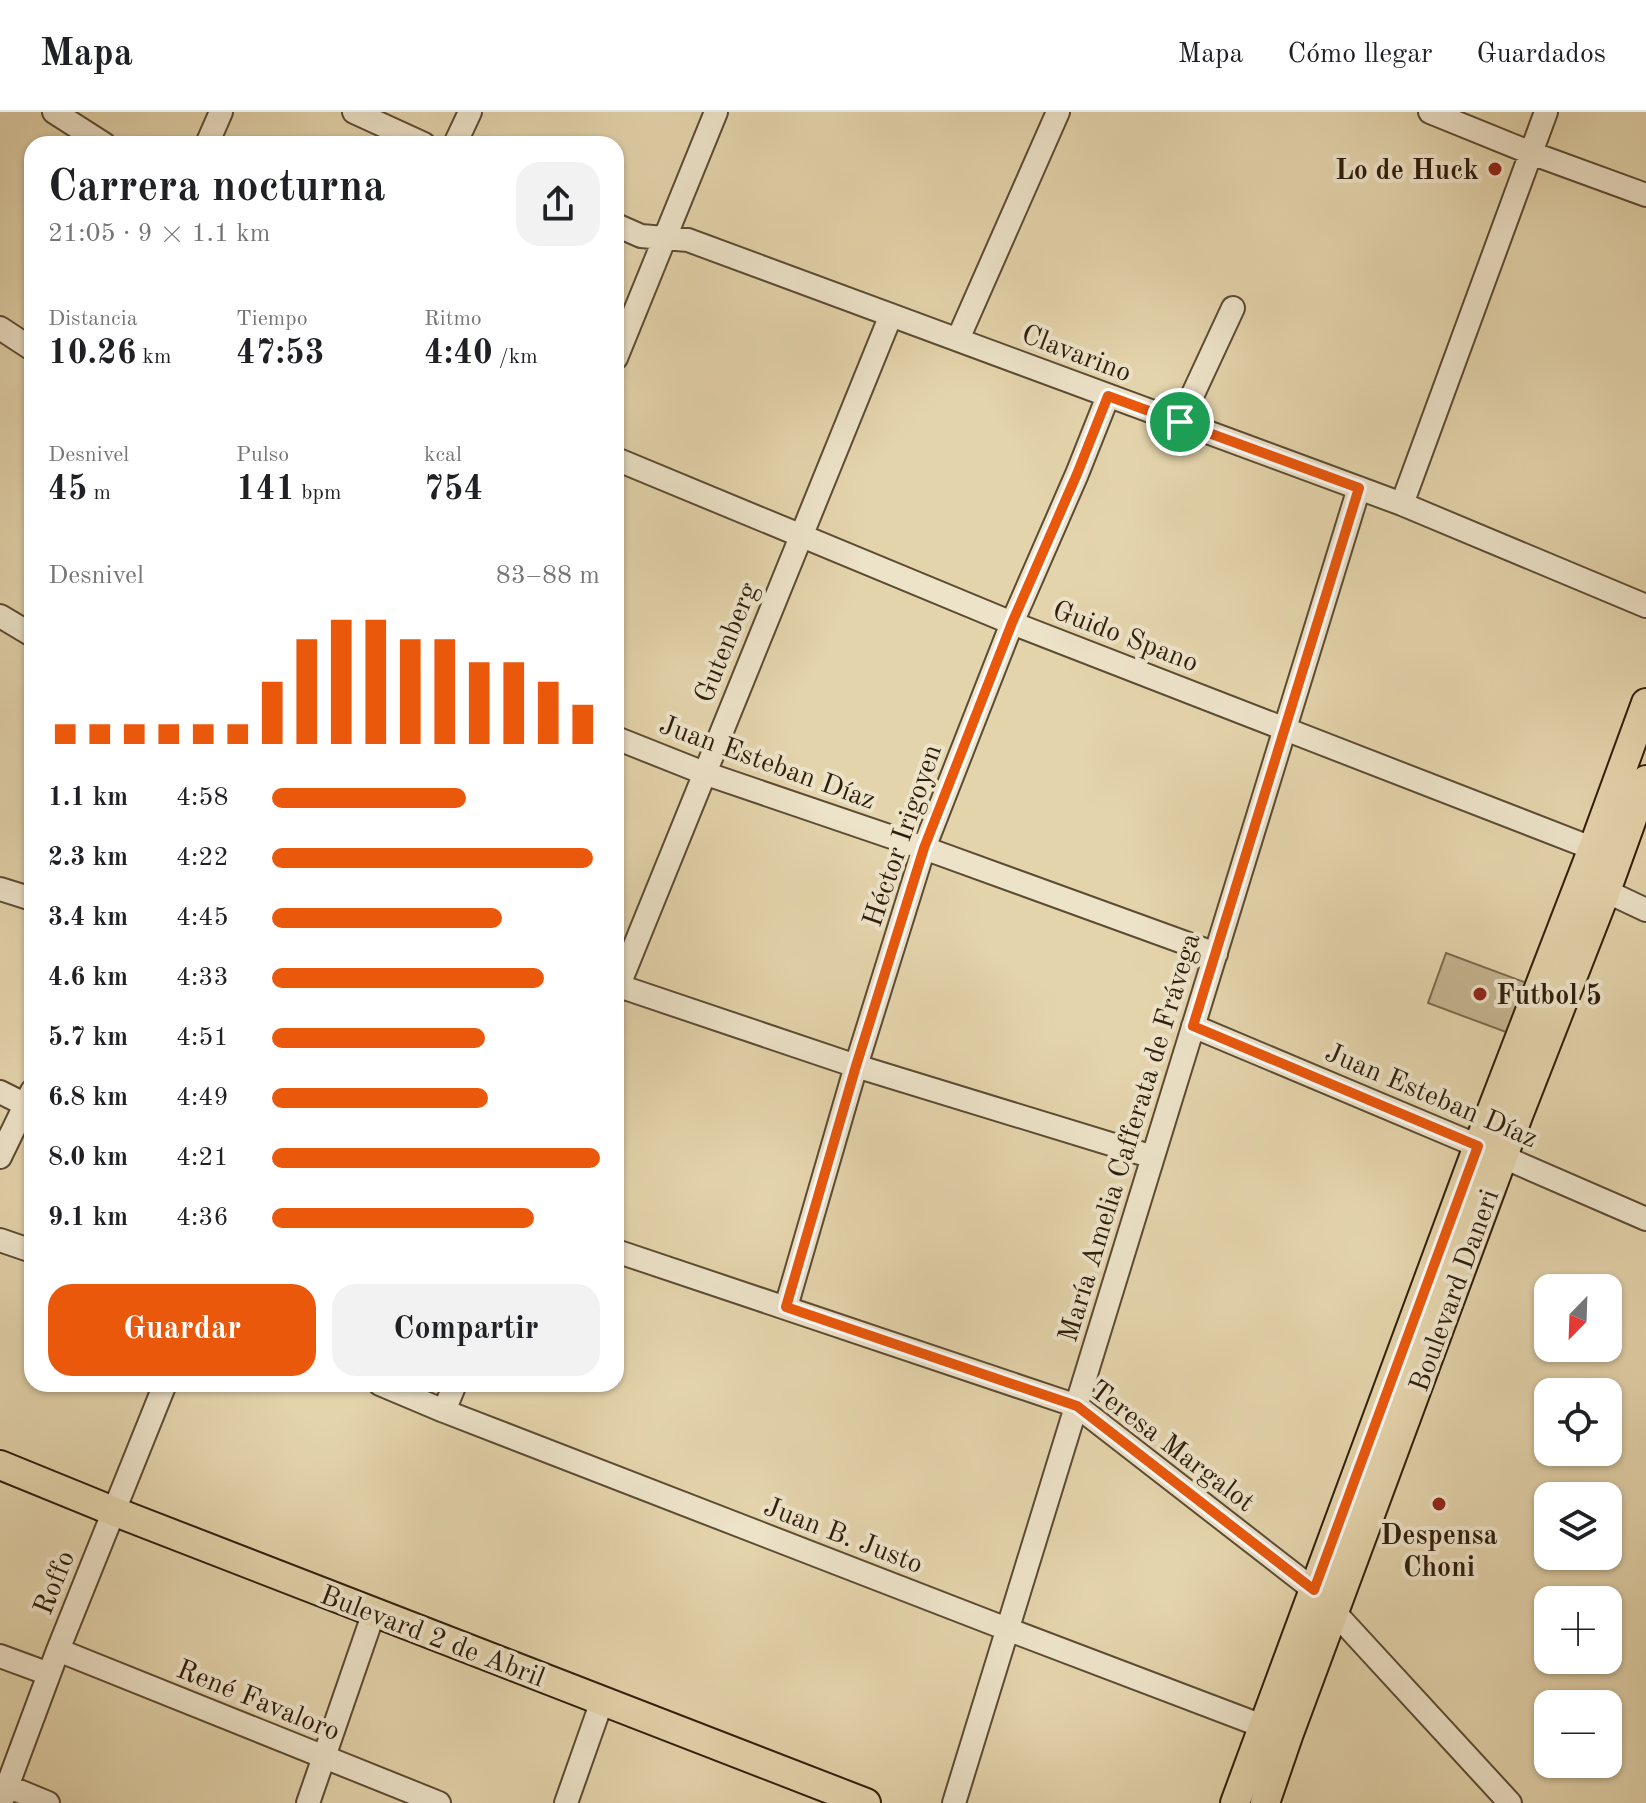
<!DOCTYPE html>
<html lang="es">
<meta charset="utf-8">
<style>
body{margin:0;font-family:"Old Standard TT",serif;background:#f2f2f2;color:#202124;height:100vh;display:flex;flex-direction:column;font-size:30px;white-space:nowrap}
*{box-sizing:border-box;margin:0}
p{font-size:26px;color:#757577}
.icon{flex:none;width:44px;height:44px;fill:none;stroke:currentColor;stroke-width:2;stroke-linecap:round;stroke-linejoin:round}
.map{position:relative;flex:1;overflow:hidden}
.details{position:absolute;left:24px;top:24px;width:600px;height:1256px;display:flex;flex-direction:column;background:#fff;border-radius:24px;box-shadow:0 2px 6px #0004}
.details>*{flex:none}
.needle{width:52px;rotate:203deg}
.buttons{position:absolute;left:1534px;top:1162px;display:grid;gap:16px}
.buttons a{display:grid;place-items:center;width:88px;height:88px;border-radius:16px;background:#fff;box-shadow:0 2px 6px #0004;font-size:40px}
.pin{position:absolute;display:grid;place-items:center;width:68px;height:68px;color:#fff;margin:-34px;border:4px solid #fff;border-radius:50%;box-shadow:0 2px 8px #0007}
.round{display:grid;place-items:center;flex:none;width:84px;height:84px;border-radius:24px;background:#f2f2f2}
.overview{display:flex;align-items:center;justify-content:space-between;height:136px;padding:0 24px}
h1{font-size:44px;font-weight:800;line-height:60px}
.stats{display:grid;grid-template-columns:repeat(3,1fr);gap:12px;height:136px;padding:8px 24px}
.stats div{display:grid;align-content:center}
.stats b{font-size:34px;font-weight:800}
.stats small{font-size:22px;font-weight:400}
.stats p{font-size:22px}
.chart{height:224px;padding:16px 24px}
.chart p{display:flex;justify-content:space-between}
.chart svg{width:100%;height:144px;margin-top:8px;stroke:#ea580c;stroke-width:6}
.button{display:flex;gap:16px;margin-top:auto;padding:16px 24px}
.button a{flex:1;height:92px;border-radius:24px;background:#ea580c;color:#fff;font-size:32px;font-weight:800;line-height:92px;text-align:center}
.button a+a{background:#f2f2f2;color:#202124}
ul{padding:0 24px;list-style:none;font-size:26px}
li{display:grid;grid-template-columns:128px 96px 1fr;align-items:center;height:60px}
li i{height:20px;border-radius:10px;background:#ea580c}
header{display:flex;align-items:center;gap:48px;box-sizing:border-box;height:112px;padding:0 40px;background:#fff;border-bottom:2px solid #e0e0e0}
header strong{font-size:38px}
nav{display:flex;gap:44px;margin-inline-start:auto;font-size:28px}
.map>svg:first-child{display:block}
</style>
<header>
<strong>Mapa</strong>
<nav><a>Mapa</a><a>Cómo llegar</a><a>Guardados</a></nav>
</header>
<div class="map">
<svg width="1646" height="1691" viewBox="0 0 1646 1691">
<rect width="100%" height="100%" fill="#e4d4ac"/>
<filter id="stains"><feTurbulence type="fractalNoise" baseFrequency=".0025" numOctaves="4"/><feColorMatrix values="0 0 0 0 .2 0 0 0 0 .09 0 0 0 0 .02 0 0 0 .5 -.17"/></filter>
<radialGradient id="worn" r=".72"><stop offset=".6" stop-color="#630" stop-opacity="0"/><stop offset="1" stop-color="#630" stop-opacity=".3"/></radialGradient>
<path fill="#c5b591" stroke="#7a694e" stroke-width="2" d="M 1446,841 L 1532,873 L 1514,923 L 1428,891 Z"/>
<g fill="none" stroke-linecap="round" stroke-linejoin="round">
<defs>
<path id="minor" d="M 54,0 L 104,32
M 354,0 L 424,32
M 1430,0 L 1531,41 L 1646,83
M 207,32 L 221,0
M 455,32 L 470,0
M 616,113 L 641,124 L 688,128 L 1402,392 L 1646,494
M 0,216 L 32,237
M 958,227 L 1058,0
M 616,246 L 716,0
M 1180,310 L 1233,196
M 616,347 L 1012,511 L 1607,742
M 1402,392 L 1546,0
M 0,504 L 32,523
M 616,626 L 704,661 L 924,736 L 1216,842
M 1593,773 L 1646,798
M 0,777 L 32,787
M 616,873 L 856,954 L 1153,1045
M 616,880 L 891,203
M 1193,914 L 1478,1034 L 1646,1107
M 0,980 L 26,993
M 0,1045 L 32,979
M 0,1128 L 32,1139
M 616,1139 L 1077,1294 L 1314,1478 L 1510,1691
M 786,1195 L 856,954 L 924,736 L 1012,511 L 1077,362 L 1108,284
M 380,1272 L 444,1299 L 1007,1517 L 1278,1620
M 444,1299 L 455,1272
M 58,1538 L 439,1691
M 0,1544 L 49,1562
M 7,1674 L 48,1691
M 1,1691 L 58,1538 L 165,1272
M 308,1691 L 374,1500
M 566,1691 L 602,1589
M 954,1691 L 1359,376"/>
<path id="major" d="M 0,1353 L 113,1399 L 866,1691
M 1235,1691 L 1478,1034 L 1593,736 L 1646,591
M 1265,1691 L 1288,1624 L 1518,1004 L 1606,779 L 1646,668"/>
</defs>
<use href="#minor" stroke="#5c4b33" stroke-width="26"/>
<use href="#major" stroke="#2f1d0b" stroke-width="32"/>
<use href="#minor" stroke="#ede3c9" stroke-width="22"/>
<use href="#major" stroke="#e4d4ac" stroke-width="28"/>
</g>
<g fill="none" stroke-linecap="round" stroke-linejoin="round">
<defs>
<path id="route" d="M 1108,284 L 1359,376 L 1193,914 L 1478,1034 L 1314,1478 L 1077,1294 L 786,1195 L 856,954 L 924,736 L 1012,511 L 1077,362 Z"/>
</defs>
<use href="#route" stroke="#fff" stroke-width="16"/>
<use href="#route" stroke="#ea580c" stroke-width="10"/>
</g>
<g fill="#8f2418" stroke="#ede3c9" stroke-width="3">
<circle cx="1495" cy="57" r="8"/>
<circle cx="1480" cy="882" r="8"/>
<circle cx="1439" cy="1392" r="8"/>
</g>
<g text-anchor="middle" stroke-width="8" stroke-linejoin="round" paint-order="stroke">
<g font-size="28" font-weight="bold" fill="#2f1d0b" stroke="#ede3c9" text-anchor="end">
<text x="1479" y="67">Lo de Huck</text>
<text x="1496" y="892" text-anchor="start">Futbol 5</text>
<text x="1439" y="1432" text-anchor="middle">Despensa<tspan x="1439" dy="32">Choni</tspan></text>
</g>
<g font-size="28" fill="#2f1d0b" stroke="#ede3c9">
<text transform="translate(1077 240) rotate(21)" y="10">Clavarino</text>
<text transform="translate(1126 523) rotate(21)" y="10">Guido Spano</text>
<text transform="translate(725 530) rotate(-68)" y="10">Gutenberg</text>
<text transform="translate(768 649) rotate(20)" y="10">Juan Esteban Díaz</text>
<text transform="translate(901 723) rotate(-71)" y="10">Héctor Irigoyen</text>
<text transform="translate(1432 982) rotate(23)" y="10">Juan Esteban Díaz</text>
<text transform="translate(1128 1025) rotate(-73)" y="10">María Amelia Cafferata de Frávega</text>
<text transform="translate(1453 1178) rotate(-70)" y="10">Boulevard Daneri</text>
<text transform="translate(1173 1333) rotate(37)" y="10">Teresa Margalot</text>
<text transform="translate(844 1422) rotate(21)" y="10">Juan B. Justo</text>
<text transform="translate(53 1470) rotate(-68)" y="10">Roffo</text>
<text transform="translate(433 1523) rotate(21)" y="10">Bulevard 2 de Abril</text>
<text transform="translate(259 1587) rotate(22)" y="10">René Favaloro</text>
</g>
</g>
<rect width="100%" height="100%" filter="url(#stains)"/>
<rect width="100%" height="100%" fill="url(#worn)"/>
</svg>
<div class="buttons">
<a><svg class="needle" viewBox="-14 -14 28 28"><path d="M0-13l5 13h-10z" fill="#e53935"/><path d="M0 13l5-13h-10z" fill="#757577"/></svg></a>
<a><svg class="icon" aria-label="locate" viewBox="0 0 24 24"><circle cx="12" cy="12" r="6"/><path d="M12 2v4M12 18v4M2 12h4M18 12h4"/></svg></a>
<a><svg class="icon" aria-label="layers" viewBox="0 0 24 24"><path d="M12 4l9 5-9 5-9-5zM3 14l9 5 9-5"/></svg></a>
<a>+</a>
<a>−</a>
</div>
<div class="pin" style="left:1180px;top:310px;background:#1e9e55"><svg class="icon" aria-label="arrive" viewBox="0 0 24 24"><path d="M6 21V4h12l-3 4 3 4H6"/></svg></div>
<section class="details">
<div class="overview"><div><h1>Carrera nocturna</h1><p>21:05 · 9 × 1.1 km</p></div><a class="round"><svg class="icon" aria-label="share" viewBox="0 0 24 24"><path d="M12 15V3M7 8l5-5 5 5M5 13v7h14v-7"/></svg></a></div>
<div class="stats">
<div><p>Distancia</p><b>10.26<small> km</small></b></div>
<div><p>Tiempo</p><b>47:53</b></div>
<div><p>Ritmo</p><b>4:40<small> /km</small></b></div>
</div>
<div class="stats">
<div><p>Desnivel</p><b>45<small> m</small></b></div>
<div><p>Pulso</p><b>141<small> bpm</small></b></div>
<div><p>kcal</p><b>754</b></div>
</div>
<div class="chart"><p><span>Desnivel</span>83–88 m</p>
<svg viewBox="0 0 160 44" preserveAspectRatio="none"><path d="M5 44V38M15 44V38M25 44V38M35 44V38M45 44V38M55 44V38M65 44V25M75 44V12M85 44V6M95 44V6M105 44V12M115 44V12M125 44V19M135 44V19M145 44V25M155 44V32"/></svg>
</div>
<ul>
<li><b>1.1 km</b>4:58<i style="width:59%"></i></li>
<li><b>2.3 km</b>4:22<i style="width:98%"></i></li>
<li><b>3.4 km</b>4:45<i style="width:70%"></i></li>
<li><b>4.6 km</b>4:33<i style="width:83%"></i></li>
<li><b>5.7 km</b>4:51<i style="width:65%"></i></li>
<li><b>6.8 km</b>4:49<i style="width:66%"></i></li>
<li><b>8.0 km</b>4:21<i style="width:100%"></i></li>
<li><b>9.1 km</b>4:36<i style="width:80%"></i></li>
</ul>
<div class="button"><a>Guardar</a><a>Compartir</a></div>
</section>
</div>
